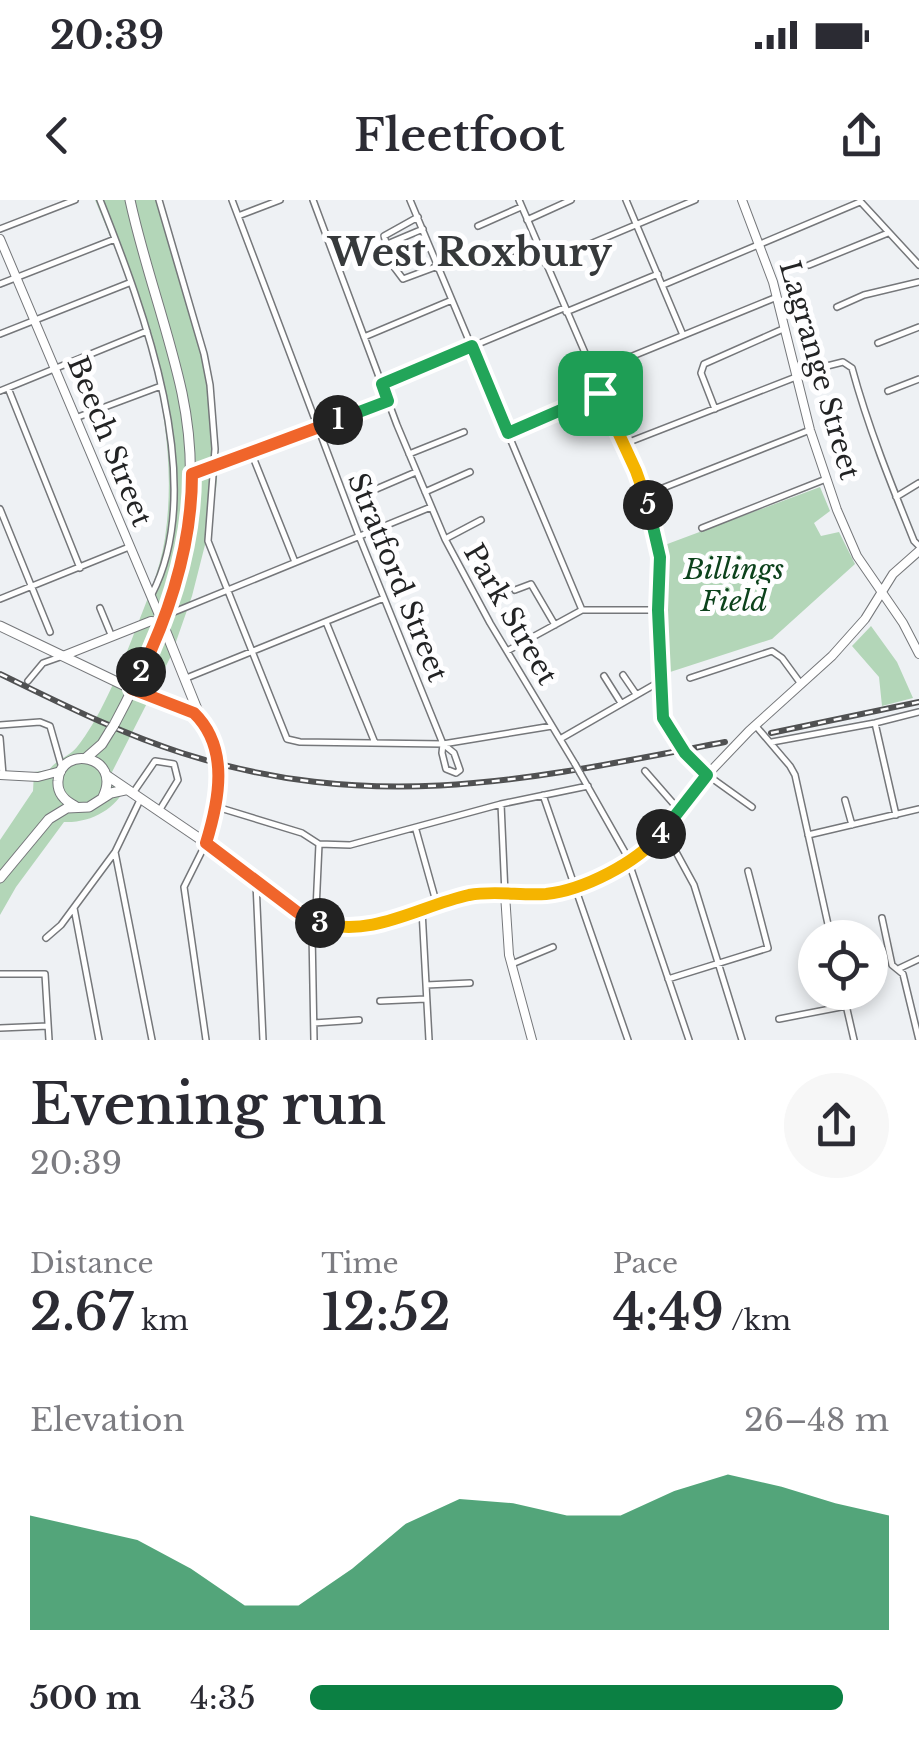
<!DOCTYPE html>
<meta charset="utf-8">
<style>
body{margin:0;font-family:"Libre Baskerville",serif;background:#f7f7f7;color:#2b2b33;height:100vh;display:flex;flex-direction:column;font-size:38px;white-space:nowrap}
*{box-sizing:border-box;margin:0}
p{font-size:32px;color:#7c7c81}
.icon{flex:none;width:55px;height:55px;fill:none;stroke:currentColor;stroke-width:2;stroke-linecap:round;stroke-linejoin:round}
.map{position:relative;height:840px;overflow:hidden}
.drawer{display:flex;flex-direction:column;background:#fff;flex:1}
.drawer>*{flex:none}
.fabs{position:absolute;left:798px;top:720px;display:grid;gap:20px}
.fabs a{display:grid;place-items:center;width:90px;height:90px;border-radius:50%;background:#fff;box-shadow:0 5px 15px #0003;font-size:50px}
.pin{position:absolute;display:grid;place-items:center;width:85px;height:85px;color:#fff;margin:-42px;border-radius:20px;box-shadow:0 5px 15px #0006}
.km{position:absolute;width:50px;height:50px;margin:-25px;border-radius:50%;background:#222;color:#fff;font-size:28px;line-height:50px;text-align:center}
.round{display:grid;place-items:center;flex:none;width:105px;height:105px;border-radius:52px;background:#f7f7f7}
.overview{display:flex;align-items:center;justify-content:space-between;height:170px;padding:0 30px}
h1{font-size:55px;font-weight:600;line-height:75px}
.stats{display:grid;grid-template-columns:repeat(3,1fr);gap:15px;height:170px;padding:10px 30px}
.stats div{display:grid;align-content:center}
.stats b{font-size:50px;font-weight:600}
.stats small{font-size:28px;font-weight:400}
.stats p{font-size:28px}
.chart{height:280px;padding:20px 30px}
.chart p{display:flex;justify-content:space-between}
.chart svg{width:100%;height:180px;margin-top:10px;fill:#0b8043;opacity:.7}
ul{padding:0 30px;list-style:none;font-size:32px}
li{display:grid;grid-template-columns:160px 120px 1fr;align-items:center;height:75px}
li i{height:25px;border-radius:12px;background:#0b8043}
.status{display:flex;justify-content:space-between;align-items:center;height:70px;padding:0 50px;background:#fff;direction:ltr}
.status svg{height:28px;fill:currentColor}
header{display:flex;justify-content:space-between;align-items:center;height:130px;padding:0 30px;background:#fff;font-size:45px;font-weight:600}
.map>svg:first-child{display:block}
</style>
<div class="status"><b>20:39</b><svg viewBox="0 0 49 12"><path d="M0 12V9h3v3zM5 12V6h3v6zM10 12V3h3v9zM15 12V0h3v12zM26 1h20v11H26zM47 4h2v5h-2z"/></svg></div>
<header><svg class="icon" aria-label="back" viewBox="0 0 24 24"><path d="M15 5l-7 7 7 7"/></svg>Fleetfoot<svg class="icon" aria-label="share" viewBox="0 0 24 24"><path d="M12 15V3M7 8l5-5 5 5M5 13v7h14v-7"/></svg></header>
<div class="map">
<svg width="919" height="840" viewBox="0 0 919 840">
<rect width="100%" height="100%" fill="#eef1f4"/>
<path fill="#b3d6b8" d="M 95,0 L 161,0 L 165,8 L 211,191 L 214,255 L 218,267 L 216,289 L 208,317 L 207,337 L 192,396 L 171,456 L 111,574 L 127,586 C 115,609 92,623 64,622 L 16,687 L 0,715 L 0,640 L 33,591 L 34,572 L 49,570 C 57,559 70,556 77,547 C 99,520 119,472 132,439 C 144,407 160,372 165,338 C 182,221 140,106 95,0 Z
M 820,287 L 830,311 L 814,323 L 821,336 L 839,332 L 855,364 L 772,439 L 664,474 L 659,400 L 664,375 L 662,346 Z
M 871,426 L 897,462 L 913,498 L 882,506 L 879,477 L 852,446 Z"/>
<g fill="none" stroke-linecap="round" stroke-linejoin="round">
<defs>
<path id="street" d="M 100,0 C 143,108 209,283 152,394
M 159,0 L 204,154 L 210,185 L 215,249 L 208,341 L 287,539 L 300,542 L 443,544 L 552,526
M 232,0 L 359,336 L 443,544 L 442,553 L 446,569 L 456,573 L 460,570 L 454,553 L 443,544
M 313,0 L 397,225 L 445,339 L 490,423 L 575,564
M 410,0 L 582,410
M 519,0 L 636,271 L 652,320 L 660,357 L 658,410 L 660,506 L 666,527 L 680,546
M 626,0 L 683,135
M 860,1 L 919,65
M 238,16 L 280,0
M 418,17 L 384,36 L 394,67 L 403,79 L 438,66
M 527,20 L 571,0
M 478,26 L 521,7
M 0,29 L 75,0
M 385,45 L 423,29
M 545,63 L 695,0
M 809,65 L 888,33
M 495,66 L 538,47
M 0,84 L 115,39
M 663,85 L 860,2
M 837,107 L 864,95 L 919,82
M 566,112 L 658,74
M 0,134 L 129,83
M 364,137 L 452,100
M 878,143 L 919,127
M 591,173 L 777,97
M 382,184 L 564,108
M 8,188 L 80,368
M 0,191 L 147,131
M 888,191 L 919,179
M 715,209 L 701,173 L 704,164 L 783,129
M 78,217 L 161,186
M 508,233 L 600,193
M 624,244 L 819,168 L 843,162 L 852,168 C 868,227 891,284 914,341 L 919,346
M 251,252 L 295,362
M 409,254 L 464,232
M 191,274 L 388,201
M 374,290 L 416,272
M 425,292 L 470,272
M 645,295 L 810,230
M 896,297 L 919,283
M 0,309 L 50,432
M 702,328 L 826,279
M 445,339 L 481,320
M 515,390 L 531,384 L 555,425
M 0,399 L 129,347
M 100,408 L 112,437
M 163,421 L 174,412 L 431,307
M 326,422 L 375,543
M 507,451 L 582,410 L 658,410
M 623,475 L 636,494
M 604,476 L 621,503
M 690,478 L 772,451 L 782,458 L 801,484
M 184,479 L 384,398
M 28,481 L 43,463 L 60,457
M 875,523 L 896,615
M 0,525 L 40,522 L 50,526 L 62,568
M 755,525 L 790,566 L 795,575 L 831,738
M 0,538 L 3,575
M 560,539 L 659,482
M 772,542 L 875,523 L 919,512
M 685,553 L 699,569 L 752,607
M 645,571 L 679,610
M 580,573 L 626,654 L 689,840
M 133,593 L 155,561 L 174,564 L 178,580 L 159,611
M 543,595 L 628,840
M 141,598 L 115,652 L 152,840
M 845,600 L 852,625
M 217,607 L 302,633 L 319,644
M 416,630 L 437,705
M 664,630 L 694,685 L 742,840
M 808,635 L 919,609
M 319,644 L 350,645 L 501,604
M 256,683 L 263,840
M 505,694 L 501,604 L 588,586
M 74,708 L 99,840
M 422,710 L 429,840
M 882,718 L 892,765 L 903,774 L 919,840
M 46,738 L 61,725 L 115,652
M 512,764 L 553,747
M 900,768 L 919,759
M 0,774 L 45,774 L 49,840
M 668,779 L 768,748 L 748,671
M 426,785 L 470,783
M 843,792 L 854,840
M 380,801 L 426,799
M 779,819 L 846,806
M 314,823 L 359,820
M 0,828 L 48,826
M 206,840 L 184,687 L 206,643
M 314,840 L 312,732 L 316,710 L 319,644"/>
<path id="secondary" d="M 742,0 L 773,82 L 810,230 L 837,310 L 857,356 L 903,423 L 919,454
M 0,39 L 162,422 L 151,421 L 63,456
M 0,575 L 38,577 L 61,571
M 206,643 L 297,712 L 339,728 L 373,725 L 471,695 L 545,694 L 575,686 L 622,666 L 649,647 L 707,575 L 749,531 L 832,456 L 865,419 L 893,374 L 919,351
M 505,694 L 509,755 L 532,840"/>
<path id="primary" d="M 162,422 L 217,559
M 0,426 L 138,492 L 188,510 L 199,517
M 114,525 C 172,417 208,317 182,193 C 168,128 144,65 130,0
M 86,558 L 102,544 L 110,531
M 106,575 L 206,643 L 218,598 L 218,568
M 75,606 C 65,601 57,594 58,581 C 60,544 123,555 103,597
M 0,678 L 49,619 L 67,608 L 89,607 L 111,593 L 125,590"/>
</defs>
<use href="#street" stroke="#75777a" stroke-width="8"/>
<use href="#secondary" stroke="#75777a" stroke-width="10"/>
<use href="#primary" stroke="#75777a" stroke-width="11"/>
<use href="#street" stroke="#fff" stroke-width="5"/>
<use href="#secondary" stroke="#fff" stroke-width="8"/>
<use href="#primary" stroke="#fff" stroke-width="9"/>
<defs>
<path id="rail" d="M 0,474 C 60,503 119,533 182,553 C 377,615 532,579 725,542
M 771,533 L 919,502"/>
</defs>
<use href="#rail" stroke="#505152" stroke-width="6"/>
<use href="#rail" stroke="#fefeff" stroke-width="2.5" stroke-dasharray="8" stroke-linecap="butt"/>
<defs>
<path id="street-bridge" d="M 680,546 L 685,553
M 575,564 L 580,573"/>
<path id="primary-bridge" d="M 110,531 L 114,525
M 217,559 L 218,568"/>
</defs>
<use href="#street-bridge" stroke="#75777a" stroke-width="8" stroke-linecap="butt"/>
<use href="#primary-bridge" stroke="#75777a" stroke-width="11" stroke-linecap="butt"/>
<use href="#street-bridge" stroke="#fff" stroke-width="5"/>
<use href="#primary-bridge" stroke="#fff" stroke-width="9"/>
</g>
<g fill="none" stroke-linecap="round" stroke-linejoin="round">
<defs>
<path id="split-1" d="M 338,220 L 388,201 L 382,184 L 472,146 L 508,233 L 600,193"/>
<path id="split-2" d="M 141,472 C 171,410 192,344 192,274 L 338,220"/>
<path id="split-3" d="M 141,472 L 132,489 L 194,513 C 230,548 219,601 206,643 L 297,712 L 320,723"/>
<path id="split-4" d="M 320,723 C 373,738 419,706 469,695 C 495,690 521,696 546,694 C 584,690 636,663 661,634"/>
<path id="split-5" d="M 648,305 L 660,357 L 658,410 L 663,518 L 685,553 L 707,575 L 661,634"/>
<path id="split-6" d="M 600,193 L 636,271 L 648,305"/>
</defs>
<use href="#split-1" stroke="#fff" stroke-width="20"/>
<use href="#split-2" stroke="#fff" stroke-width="20"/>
<use href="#split-3" stroke="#fff" stroke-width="20"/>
<use href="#split-4" stroke="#fff" stroke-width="20"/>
<use href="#split-5" stroke="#fff" stroke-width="20"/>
<use href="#split-6" stroke="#fff" stroke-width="20"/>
<use href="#split-1" stroke="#22a559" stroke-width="12"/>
<use href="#split-2" stroke="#f0652b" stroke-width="12"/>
<use href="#split-3" stroke="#f0652b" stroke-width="12"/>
<use href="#split-4" stroke="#f5b400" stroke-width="12"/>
<use href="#split-5" stroke="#22a559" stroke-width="12"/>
<use href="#split-6" stroke="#f5b400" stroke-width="12"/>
</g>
<g text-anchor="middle" stroke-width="10" stroke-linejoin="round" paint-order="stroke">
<g font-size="28" fill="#222324" stroke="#fefeff">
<text transform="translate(820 170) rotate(74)" y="10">Lagrange Street</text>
<text transform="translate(110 241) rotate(68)" y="10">Beech Street</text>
<text transform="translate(398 377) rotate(68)" y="10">Stratford Street</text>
<text transform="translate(511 414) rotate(60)" y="10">Park Street</text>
</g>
<g font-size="28" font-style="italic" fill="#0c421c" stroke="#fefeff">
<text x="734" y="379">Billings<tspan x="734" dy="32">Field</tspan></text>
</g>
<g font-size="38" font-weight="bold" fill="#36393b" stroke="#fefeff">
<text x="470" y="66">West Roxbury</text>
</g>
</g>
</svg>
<div class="fabs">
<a><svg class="icon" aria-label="locate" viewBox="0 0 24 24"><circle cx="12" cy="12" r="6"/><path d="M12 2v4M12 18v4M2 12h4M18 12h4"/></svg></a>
</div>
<div class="pin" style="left:600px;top:193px;background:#1e9e55"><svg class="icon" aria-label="arrive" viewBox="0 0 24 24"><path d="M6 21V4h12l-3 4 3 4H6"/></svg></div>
<b class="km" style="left:338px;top:220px">1</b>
<b class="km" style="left:141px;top:472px">2</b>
<b class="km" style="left:320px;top:723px">3</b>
<b class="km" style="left:661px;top:634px">4</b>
<b class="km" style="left:648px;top:305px">5</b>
</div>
<section class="drawer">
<div class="overview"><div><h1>Evening run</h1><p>20:39</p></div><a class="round"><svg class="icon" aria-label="share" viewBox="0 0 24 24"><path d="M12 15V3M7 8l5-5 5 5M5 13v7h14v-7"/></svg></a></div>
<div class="stats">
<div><p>Distance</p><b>2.67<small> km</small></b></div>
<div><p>Time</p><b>12:52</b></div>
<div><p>Pace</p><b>4:49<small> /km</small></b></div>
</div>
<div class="chart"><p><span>Elevation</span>26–48 m</p>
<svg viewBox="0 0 160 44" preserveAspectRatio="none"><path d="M0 44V16L10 19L20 22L30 29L40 38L50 38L60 29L70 18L80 12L90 13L100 16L110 16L120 10L130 6L140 9L150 13L160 16V44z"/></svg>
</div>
<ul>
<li><b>500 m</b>4:35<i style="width:92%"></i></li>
</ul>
</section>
